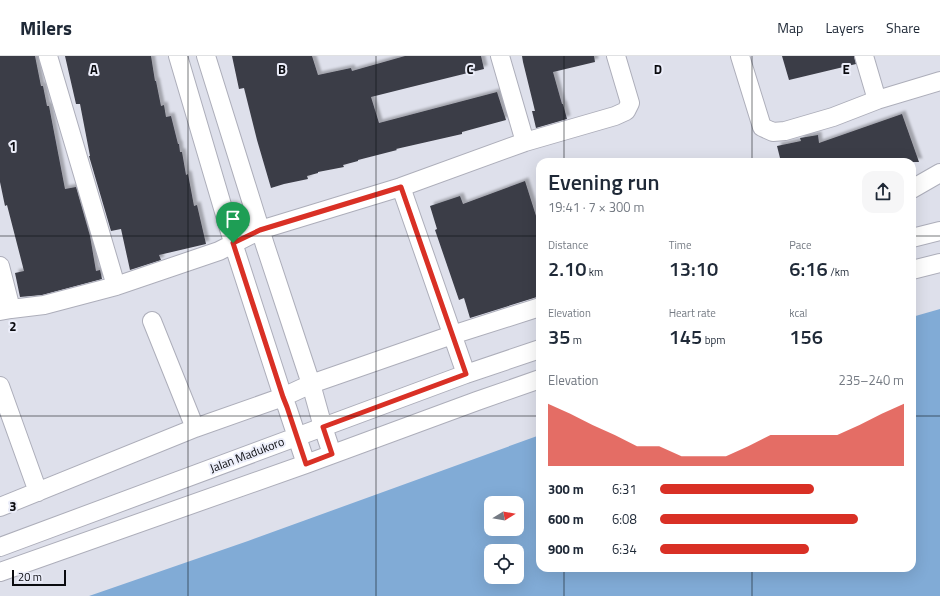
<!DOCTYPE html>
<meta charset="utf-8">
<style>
body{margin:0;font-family:"Titillium Web",sans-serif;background:#f6f6f7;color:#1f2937;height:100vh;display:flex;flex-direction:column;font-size:15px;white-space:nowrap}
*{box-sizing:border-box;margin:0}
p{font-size:13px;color:#747a83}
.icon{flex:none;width:22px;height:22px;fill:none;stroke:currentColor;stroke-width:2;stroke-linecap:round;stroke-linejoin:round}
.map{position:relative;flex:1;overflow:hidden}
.side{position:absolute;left:536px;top:102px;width:380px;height:414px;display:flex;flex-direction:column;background:#fff;border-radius:12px;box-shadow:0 4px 16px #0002}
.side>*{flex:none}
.needle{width:26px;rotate:79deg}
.fabs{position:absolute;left:484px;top:440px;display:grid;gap:8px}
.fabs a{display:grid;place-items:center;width:40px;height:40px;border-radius:8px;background:#fff;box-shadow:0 4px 16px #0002;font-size:20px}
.scale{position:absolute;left:12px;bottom:10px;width:54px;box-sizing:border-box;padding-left:4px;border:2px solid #0a0b0f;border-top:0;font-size:11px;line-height:14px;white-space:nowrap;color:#0a0b0f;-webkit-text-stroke:3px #ebedf9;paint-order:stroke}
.pin{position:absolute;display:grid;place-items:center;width:34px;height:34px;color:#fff;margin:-41px -17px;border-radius:50% 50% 50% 0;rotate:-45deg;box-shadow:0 0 4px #0007}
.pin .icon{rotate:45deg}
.round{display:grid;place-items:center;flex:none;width:42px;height:42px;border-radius:12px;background:#f6f6f7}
.overview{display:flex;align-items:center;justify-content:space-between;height:68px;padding:0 12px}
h1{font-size:22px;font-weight:600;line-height:30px}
.stats{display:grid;grid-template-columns:repeat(3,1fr);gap:6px;height:68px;padding:4px 12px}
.stats div{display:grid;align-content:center}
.stats b{font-size:20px;font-weight:600}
.stats small{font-size:11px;font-weight:400}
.stats p{font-size:11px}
.chart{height:112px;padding:8px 12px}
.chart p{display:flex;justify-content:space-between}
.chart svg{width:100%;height:72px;margin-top:4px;fill:#d93025;opacity:.7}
ul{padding:0 12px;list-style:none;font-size:13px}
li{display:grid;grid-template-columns:64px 48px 1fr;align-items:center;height:30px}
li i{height:10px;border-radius:5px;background:#d93025}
header{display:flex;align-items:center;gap:24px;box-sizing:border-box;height:56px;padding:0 20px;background:#fff;border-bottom:1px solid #e0e1e3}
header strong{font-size:19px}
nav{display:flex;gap:22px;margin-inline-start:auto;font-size:14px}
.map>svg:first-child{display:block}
</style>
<header>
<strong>Milers</strong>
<nav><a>Map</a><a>Layers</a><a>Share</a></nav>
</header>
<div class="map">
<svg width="940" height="540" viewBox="0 0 940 540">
<defs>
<filter id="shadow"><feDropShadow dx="3.5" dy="-3.5" stdDeviation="1" flood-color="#0004"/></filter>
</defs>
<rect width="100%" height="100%" fill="#dee0eb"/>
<path fill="#81abd6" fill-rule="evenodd" d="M 940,253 L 940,540 L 89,540 L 248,485 L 540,379 L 540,512 L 912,512 L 912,261 ZM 491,447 L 517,447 L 517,473 L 491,473 ZM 491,495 L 517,495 L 517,521 L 491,521 Z"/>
<path fill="#3b3c46" filter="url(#shadow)" d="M 0,0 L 35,0 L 41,30 L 43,30 L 47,50 L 49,50 L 65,133 L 76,131 L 90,180 L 96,215 L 100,214 L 102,223 L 42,239 L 20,241 L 15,217 L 24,215 L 7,149 L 5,150 L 0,126 Z
M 65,0 L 151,0 L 155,25 L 156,25 L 161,50 L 164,49 L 166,61 L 171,60 L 178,88 L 179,88 L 180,96 L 182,96 L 186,119 L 188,118 L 194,150 L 197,149 L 206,188 L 159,199 L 161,204 L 130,214 L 121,173 L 111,175 L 89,100 L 90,100 L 80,48 L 76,48 Z
M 232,0 L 312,0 L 318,19 L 351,12 L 352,15 L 405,0 L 481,0 L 484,13 L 407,32 L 371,41 L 379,67 L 497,36 L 506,64 L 462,76 L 462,78 L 396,93 L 397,94 L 358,104 L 358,105 L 343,109 L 344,111 L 318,116 L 318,117 L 307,120 L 308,123 L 284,128 L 271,132 L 257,84 L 244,32 L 239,33 Z
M 522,0 L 594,0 L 595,6 L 553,16 L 562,48 L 563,48 L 567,63 L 536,72 L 532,55 L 535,55 L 523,6 Z
M 782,0 L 854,0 L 856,8 L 789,24 Z
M 902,58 L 919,106 L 781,106 L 777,90 L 801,85 L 800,82 L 818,79 L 819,87 Z
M 525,125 L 537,163 L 540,163 L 540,241 L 537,241 L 470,262 L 464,242 L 459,244 L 435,174 L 437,173 L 430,150 L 460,140 L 463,148 Z"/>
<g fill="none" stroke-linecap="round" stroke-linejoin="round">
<defs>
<path id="minor" d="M 48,0 L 116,230
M 178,0 L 235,193 L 283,341 L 287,351 L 306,408
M 206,0 L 265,189 L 311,328 L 323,371 L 332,398
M 500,0 L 525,86
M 740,0 L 762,71 L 773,76 L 785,75 L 833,61 L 877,44
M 864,0 L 877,44 L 940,25
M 401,131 L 466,318
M 912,133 L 940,117
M 912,182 L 940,175
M 0,210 L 11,253
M 912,214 L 940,207
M 0,255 L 11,253 L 44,249 L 116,230 L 219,195 L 260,174 L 401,131 L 525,86 L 615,60 L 626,55 L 630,47 L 616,0
M 152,265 L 195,372
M 0,330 L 38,436
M 0,451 L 195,372 L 283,341 L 311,328 L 452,279 L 540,251
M 0,491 L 466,318 L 540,293
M 0,516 L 306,408 L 477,345 L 540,323"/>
</defs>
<use href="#minor" stroke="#adaeba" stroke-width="20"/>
<use href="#minor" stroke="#fff" stroke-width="18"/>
</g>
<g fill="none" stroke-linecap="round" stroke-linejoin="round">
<defs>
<path id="route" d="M 401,131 L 466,318 L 323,371 L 332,398 L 306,408 L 287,351 L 283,341 L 233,187 L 260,174 Z"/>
</defs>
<use href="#route" stroke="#fff" stroke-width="8"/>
<use href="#route" stroke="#d93025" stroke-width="5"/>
</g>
<path fill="none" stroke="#0a0b0f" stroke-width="1" stroke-opacity="0.55" d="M 188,0 L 188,540M 376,0 L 376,540M 564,0 L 564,106M 752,0 L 752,106M 0,180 L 540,180M 912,180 L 940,180M 0,360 L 540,360M 912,360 L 940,360M 564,512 L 564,540M 752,512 L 752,540"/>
<g text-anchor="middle" stroke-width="4" stroke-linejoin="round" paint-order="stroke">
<g font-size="12" fill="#0a0b0f" stroke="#ebedf9">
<text transform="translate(247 399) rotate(-21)" y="4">Jalan Madukoro</text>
</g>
</g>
<g font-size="13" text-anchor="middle" font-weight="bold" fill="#0a0b0f" stroke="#ebedf9" stroke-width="4" stroke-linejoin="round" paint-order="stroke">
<text x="94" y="18">A</text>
<text x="282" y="18">B</text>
<text x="470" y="18">C</text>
<text x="658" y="18">D</text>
<text x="846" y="18">E</text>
<text x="13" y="95">1</text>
<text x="13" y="275">2</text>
<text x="13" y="455">3</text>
</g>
</svg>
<div class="fabs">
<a><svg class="needle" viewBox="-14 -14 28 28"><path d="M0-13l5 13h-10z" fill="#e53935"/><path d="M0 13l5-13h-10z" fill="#747a83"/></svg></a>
<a><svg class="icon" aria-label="locate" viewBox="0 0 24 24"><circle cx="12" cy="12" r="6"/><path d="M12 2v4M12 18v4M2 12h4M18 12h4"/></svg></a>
</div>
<div class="scale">20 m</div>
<div class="pin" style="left:233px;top:187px;background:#1e9e55"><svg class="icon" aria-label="arrive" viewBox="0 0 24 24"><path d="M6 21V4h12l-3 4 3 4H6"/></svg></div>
<section class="side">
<div class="overview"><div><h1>Evening run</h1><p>19:41 · 7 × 300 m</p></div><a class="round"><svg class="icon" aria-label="share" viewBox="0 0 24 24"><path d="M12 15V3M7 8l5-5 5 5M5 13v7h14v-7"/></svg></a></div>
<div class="stats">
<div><p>Distance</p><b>2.10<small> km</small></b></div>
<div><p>Time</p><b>13:10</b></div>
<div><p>Pace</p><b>6:16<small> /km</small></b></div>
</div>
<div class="stats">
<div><p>Elevation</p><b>35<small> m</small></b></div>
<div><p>Heart rate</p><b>145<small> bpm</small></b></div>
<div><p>kcal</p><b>156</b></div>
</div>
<div class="chart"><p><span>Elevation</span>235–240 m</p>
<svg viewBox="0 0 160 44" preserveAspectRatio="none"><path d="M0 44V6L10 12L20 19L30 25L40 32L50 32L60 38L70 38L80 38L90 32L100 25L110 25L120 25L130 25L140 19L150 12L160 6V44z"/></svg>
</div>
<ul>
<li><b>300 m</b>6:31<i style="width:63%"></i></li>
<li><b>600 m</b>6:08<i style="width:81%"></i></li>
<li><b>900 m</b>6:34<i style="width:61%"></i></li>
</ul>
</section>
</div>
